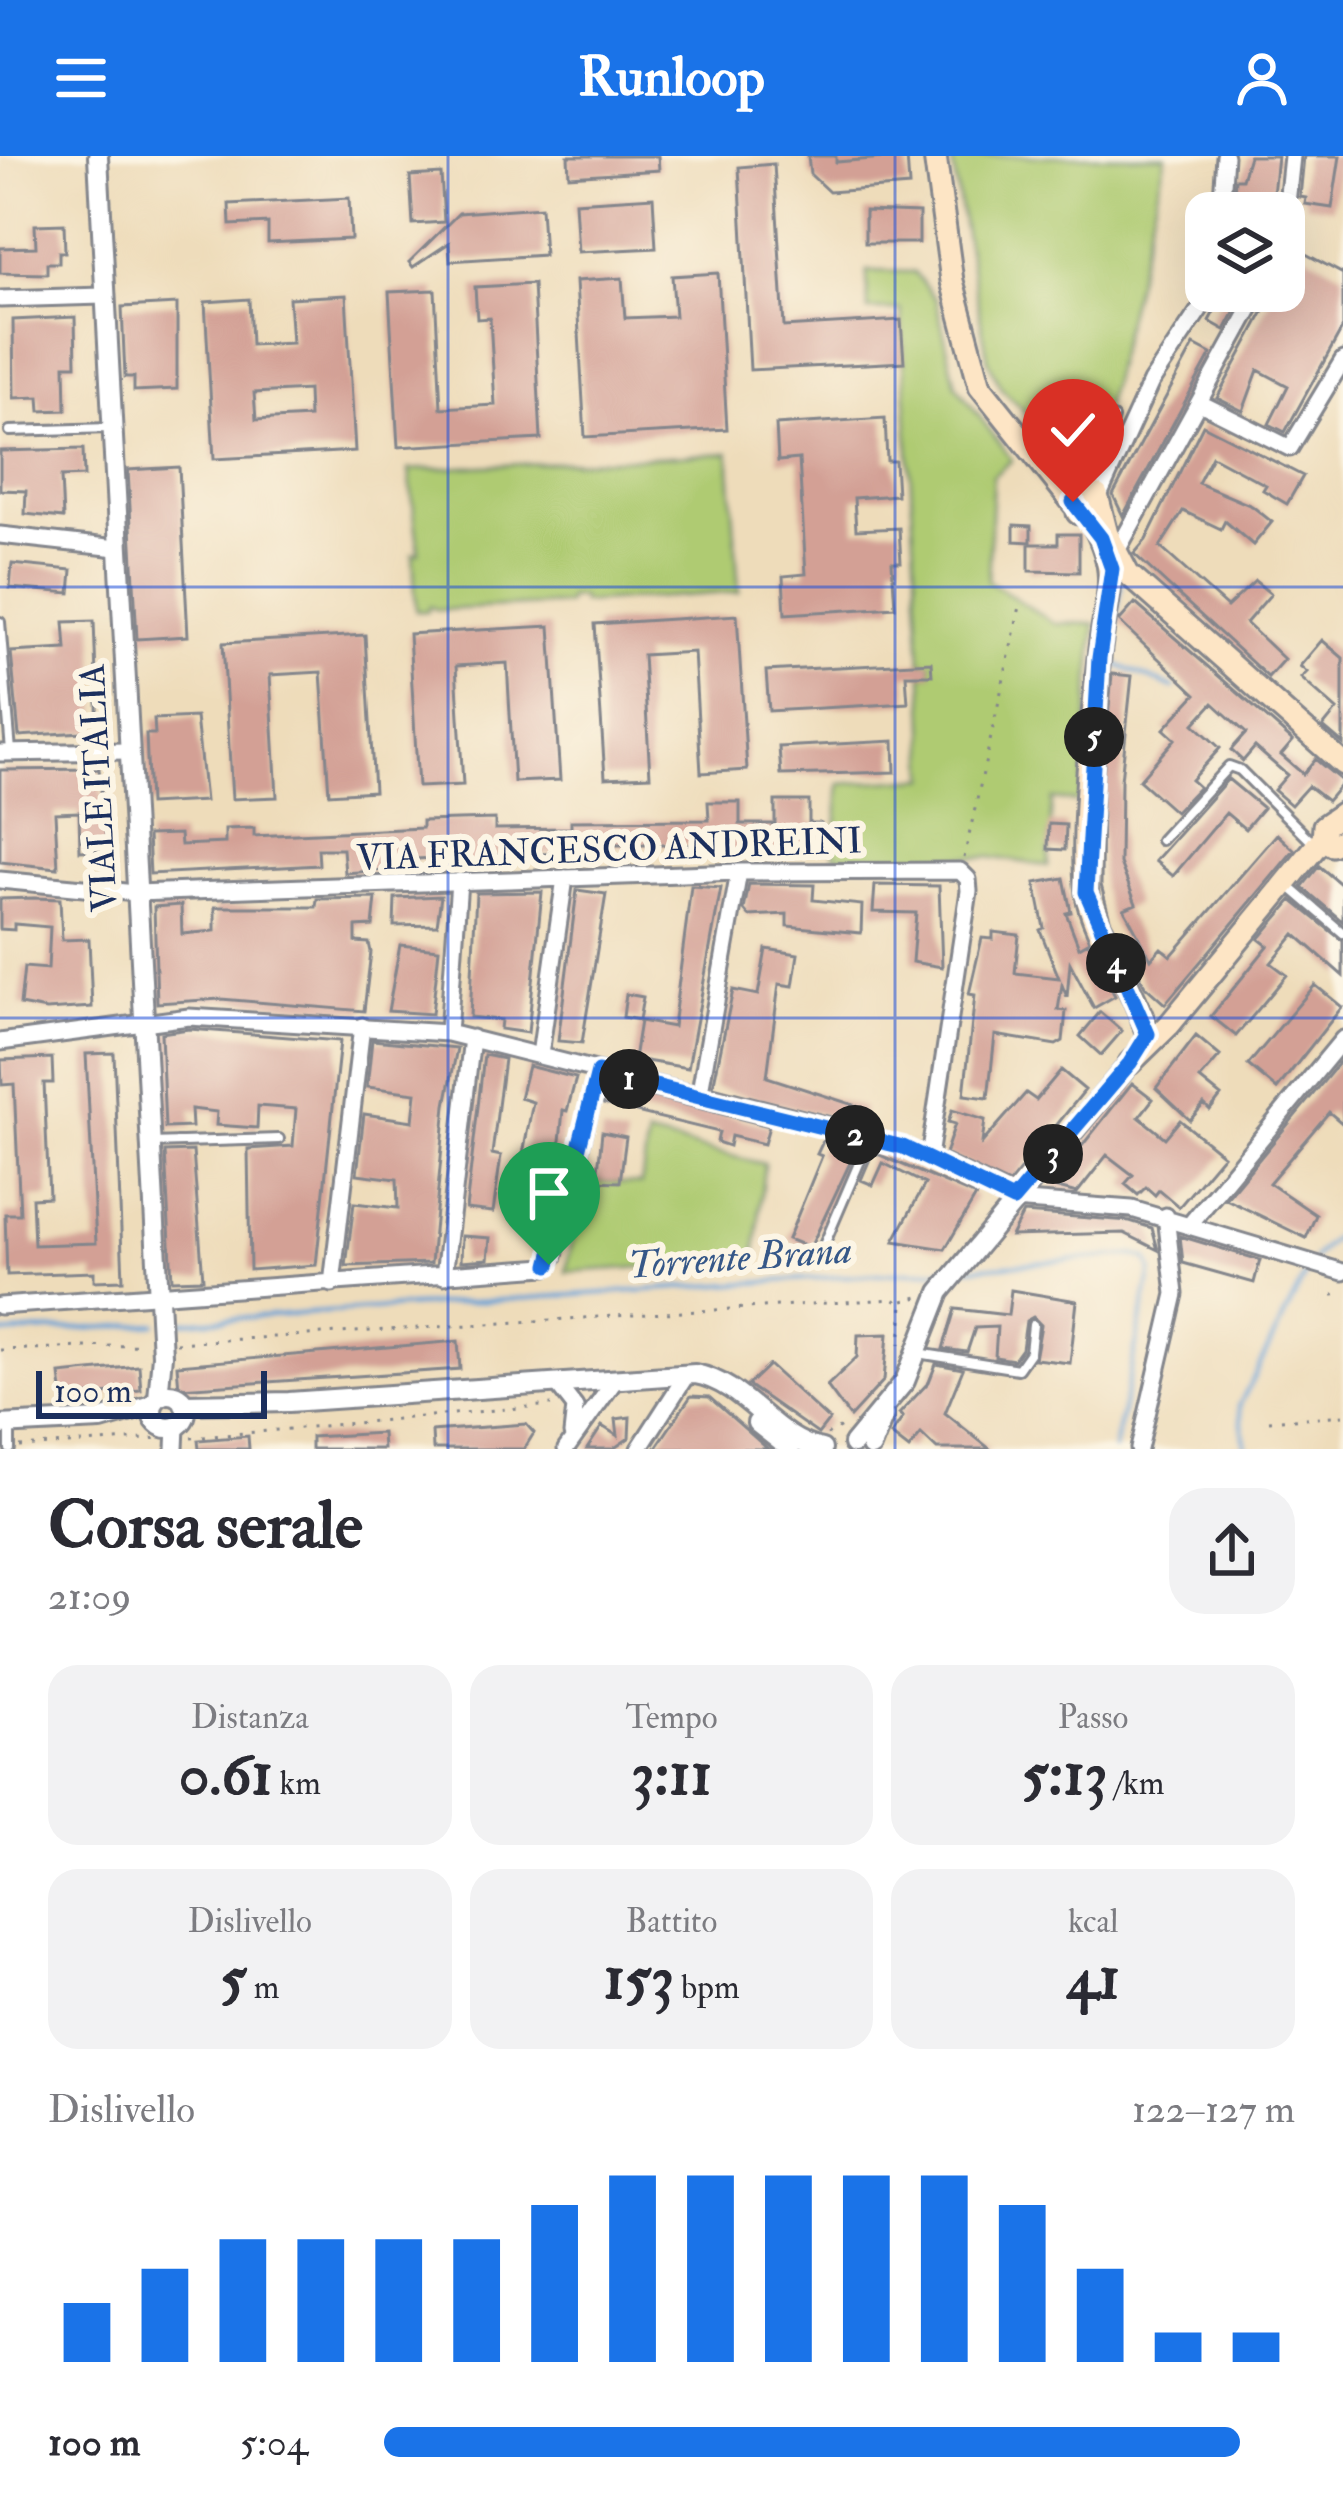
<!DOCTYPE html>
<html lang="it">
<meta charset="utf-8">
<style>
body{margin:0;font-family:"IM FELL Double Pica",serif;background:#f2f2f3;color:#2b2b33;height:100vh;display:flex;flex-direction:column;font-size:45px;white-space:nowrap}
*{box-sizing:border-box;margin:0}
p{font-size:39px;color:#7c7c81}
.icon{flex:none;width:66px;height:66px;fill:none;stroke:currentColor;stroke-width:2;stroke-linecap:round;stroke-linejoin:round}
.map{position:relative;height:1293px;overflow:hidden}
.details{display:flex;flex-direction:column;background:#fff;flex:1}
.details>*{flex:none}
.controls{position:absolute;left:1185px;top:36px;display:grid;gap:24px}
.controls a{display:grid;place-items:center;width:120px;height:120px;border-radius:24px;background:#fff;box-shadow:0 12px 48px #0002;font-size:60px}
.scale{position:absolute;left:36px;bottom:30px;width:231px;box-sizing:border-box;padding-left:12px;border:6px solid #1b2f5e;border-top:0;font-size:33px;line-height:42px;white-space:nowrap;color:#1b2f5e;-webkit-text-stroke:9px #fcf5e5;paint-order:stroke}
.pin{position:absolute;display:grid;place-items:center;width:102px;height:102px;color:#fff;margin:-123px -51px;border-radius:50% 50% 50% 0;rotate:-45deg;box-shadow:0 0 12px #0007}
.pin .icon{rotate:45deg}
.km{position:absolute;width:60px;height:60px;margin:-30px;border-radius:50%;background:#222;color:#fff;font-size:33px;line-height:60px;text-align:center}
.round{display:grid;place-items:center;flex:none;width:126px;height:126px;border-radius:36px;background:#f2f2f3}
.summary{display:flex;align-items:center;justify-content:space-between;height:204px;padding:0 48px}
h1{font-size:66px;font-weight:800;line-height:90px}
.metrics{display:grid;grid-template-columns:repeat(3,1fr);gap:18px;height:204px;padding:12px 48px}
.metrics div{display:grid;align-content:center;border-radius:30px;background:#f2f2f3;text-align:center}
.metrics b{font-size:60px;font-weight:800}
.metrics small{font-size:33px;font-weight:400}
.metrics p{font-size:33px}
.chart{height:336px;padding:24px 48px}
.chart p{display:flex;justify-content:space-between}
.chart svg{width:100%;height:216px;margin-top:12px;stroke:#1a73e8;stroke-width:6}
ul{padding:0 48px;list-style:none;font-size:39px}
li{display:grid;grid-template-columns:192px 144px 1fr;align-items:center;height:90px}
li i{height:30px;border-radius:15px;background:#1a73e8}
header{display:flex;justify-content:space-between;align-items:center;height:156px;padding:0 48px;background:#1a73e8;color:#fff;font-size:54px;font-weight:800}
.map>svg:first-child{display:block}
</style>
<header><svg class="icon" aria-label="menu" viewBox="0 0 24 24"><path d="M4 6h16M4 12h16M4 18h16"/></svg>Runloop<svg class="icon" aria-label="person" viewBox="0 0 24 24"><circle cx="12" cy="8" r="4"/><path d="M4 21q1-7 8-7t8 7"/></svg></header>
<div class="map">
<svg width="1343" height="1293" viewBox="0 0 1343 1293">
<rect width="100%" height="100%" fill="#fcf5e5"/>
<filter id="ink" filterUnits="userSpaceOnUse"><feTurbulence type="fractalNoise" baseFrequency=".00833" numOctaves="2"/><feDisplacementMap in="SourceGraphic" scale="24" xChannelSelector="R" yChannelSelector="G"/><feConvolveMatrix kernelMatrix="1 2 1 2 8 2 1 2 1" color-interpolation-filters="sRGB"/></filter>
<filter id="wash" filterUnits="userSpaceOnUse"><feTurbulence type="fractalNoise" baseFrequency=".004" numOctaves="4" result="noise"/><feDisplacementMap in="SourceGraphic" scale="48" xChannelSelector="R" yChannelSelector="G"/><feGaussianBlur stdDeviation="2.7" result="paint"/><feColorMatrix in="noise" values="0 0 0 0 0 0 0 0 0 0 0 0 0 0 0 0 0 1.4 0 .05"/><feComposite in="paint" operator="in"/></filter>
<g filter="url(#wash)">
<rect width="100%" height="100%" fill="#eedcba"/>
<path fill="#afcb72" stroke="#657d68" stroke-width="3" d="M 951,0 L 1166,0 L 1090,311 L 1080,298 L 1087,291 L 1052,249 L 1033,264 L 1001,232 L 988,204 Z
M 867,115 L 914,116 L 936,144 L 956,229 L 1012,304 L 993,320 L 988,425 L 1054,467 L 1095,468 L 1081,646 L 1052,643 L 1048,710 L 989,701 L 834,700 L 840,628 L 927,622 L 923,519 L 931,518 L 931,507 L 921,506 L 901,154 L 868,154 Z
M 729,297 L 739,436 L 582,447 L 581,441 L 568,442 L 567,448 L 438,454 L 429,450 L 428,455 L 416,455 L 413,398 L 419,397 L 409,314 Z
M 648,980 L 764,1008 L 755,1104 L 566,1116 L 584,1025 L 641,1028 Z"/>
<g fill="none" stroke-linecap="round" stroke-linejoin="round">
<path stroke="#65a1d6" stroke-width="4.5" d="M 1121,428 L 1111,501 L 1115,508 L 1173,532
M 1314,1102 L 1343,1073
M 969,1112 L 1134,1099 L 1147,1103 L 1152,1114 L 1114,1293
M 167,1167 L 952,1113
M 0,1178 L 156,1168
M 1246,1293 L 1239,1250 L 1309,1112"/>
</g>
<g id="blocks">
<path fill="#d3a095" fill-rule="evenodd" d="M 568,0 L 658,0 L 659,14 L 569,20 Z
M 808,0 L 836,0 L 836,6 L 907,0 L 909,30 L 829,36 L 810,18 Z
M 1249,0 L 1277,0 L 1271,57 L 1243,57 L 1245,42 L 1234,41 L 1235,23 L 1242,23 Z
M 1304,0 L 1340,0 L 1332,52 L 1305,48 L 1306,42 L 1300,41 Z
M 774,8 L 784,171 L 901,164 L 904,206 L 750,214 L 739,11 Z
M 441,18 L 444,66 L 413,68 L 410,20 Z
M 653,41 L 656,92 L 578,96 L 575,46 Z
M 349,42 L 351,83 L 268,87 L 268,67 L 230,69 L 229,48 Z
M 541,51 L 544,99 L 450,105 L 449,87 L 413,111 L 409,106 L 459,57 Z
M 865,55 L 919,57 L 919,87 L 865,87 Z
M 64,68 L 65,96 L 59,96 L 59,107 L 47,107 L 47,118 L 0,117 L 0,92 L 36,91 L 35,69 Z
M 1304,97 L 1343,118 L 1343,171 L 1285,276 L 1269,268 L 1288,230 L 1258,214 L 1243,255 L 1217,242 L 1275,135 L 1284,135 L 1284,118 L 1293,101 L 1300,105 Z
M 718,117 L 727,273 L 585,281 L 576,125 L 622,122 L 625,162 L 675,160 L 672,120 Z
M 533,128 L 541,283 L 398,291 L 389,136 L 435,134 L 441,252 L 495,249 L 490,162 L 477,163 L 475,131 Z
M 1246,135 L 1225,174 L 1209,165 L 1225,135 Z
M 346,139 L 355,295 L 214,303 L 205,146 L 249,143 L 251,189 L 292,187 L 289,142 ZM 308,234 L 309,261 L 256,264 L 254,237 Z
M 177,148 L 177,233 L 134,235 L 134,221 L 125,221 L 122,151 Z
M 75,161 L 76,209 L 65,209 L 66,254 L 40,255 L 39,241 L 14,242 L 13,164 Z
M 1194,189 L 1211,198 L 1123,360 L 1113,339 Z
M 885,262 L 887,305 L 895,305 L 897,339 L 854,342 L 856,374 L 899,372 L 901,406 L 892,406 L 895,451 L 785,458 L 783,420 L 806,418 L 799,303 L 778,305 L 776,269 Z
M 1203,269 L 1303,320 L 1287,348 L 1263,334 L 1266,329 L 1212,300 L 1198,327 L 1252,350 L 1272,366 L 1253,389 L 1225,365 L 1221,373 L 1183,355 L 1160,391 L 1227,451 L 1255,425 L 1271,438 L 1246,467 L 1284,503 L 1268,521 L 1134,398 L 1146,384 Z
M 83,293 L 84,320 L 61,321 L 63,362 L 25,358 L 26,335 L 0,334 L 0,295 Z
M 179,311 L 188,480 L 137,483 L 128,314 Z
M 1014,369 L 1031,370 L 1031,386 L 1014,385 Z
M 1058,378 L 1079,378 L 1079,416 L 1029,415 L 1029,388 L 1058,388 Z
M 12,408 L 72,414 L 70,437 L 10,432 Z
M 1135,447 L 1293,585 L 1281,599 L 1303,618 L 1315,603 L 1343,626 L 1327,645 L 1308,630 L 1291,649 L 1274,634 L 1287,619 L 1255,591 L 1243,605 L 1231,594 L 1246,577 L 1213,547 L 1194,568 L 1220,592 L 1191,624 L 1199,631 L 1175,656 L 1139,624 L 1175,583 L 1164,573 L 1196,538 L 1119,465 Z
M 737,459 L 747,614 L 701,617 L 694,496 L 643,499 L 650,620 L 605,622 L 595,468 Z
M 94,465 L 98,575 L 19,580 L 11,496 L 66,493 L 64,466 Z
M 550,470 L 560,624 L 514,626 L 507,507 L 456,510 L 463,629 L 418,631 L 409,478 Z
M 365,479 L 374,635 L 329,638 L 321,516 L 270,519 L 277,641 L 232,643 L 223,487 Z
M 1322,484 L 1343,502 L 1343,588 L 1323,571 L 1337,554 L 1301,522 L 1307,516 L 1300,510 Z
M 931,506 L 932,519 L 906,519 L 908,547 L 769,555 L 766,515 Z
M 1112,518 L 1132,520 L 1121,624 L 1120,707 L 1136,748 L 1124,753 L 1151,803 L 1161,792 L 1171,800 L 1277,678 L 1294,694 L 1165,848 L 1145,830 L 1110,763 L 1101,729 L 1102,631 Z
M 196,561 L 205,645 L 149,648 L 146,578 L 155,578 L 154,563 Z
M 894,585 L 895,616 L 781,619 L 779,591 Z
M 99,613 L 107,694 L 80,695 L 79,656 L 55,657 L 58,712 L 0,706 L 0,614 Z
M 1228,623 L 1263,652 L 1245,673 L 1226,657 L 1173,720 L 1155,705 Z
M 775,645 L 809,645 L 809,667 L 821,667 L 822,692 L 709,698 L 709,689 L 575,689 L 575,697 L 496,699 L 496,710 L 462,711 L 461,696 L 434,697 L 434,702 L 397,704 L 398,713 L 345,717 L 343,693 L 318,693 L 319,709 L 150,718 L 148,679 L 180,678 L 181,689 L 225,687 L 225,673 L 254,672 L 254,680 L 422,672 L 422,665 L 495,663 L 495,673 L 571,672 L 571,665 L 709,664 L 708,646 L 740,646 L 740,668 L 775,668 Z
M 1049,668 L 1066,669 L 1065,694 L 1048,693 Z
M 1319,710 L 1343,730 L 1343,766 L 1302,731 Z
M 1064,722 L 1071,756 L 1066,757 L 1079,791 L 1088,786 L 1115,840 L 1094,852 L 1070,807 L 1067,841 L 1062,829 L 1058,854 L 1066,855 L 1063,885 L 1056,889 L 995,879 L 988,942 L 964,939 L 975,839 L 969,838 L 982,782 L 993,783 L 993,776 L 1019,779 L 1015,817 L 1059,822 L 1040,774 L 1044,772 L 1035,727 Z
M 749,728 L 814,729 L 813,744 L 862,749 L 861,777 L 787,770 L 787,758 L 749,760 L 744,754 Z
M 875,729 L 939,730 L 942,811 L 912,806 L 916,757 L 873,756 Z
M 691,730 L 721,732 L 688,912 L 634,903 L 640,865 L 673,871 Z
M 577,734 L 606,738 L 582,887 L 558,885 Z
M 542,736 L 528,877 L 500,873 L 501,864 L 470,861 L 476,737 Z
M 441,740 L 437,769 L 394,770 L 395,742 Z
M 34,742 L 60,743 L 62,784 L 89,783 L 92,851 L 46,854 L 20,849 L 24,811 L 48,813 L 50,771 L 14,768 L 14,774 L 0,773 L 0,743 Z
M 376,742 L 373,770 L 356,771 L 356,786 L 369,787 L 371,796 L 364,855 L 221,843 L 157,847 L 154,751 L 181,749 L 182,778 L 215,775 L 215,751 L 316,751 L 317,743 Z
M 1292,744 L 1343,785 L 1343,820 L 1295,778 L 1271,807 L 1287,819 L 1236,880 L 1211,860 L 1268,790 L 1259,783 Z
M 400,789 L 439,793 L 432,858 L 388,855 Z
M 766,793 L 798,798 L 793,830 L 779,828 L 767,921 L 863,952 L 859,968 L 713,931 L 733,834 L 758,839 Z
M 1315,829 L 1342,851 L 1277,933 L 1248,909 Z
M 626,838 L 643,841 L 639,864 L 623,861 Z
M 1100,856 L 1122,875 L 1101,899 L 1080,880 Z
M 189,873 L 340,885 L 316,1109 L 250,1114 L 248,993 L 293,990 L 296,953 L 258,950 L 257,972 L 216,969 L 217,956 L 191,953 L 192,971 L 165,972 L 161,877 Z
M 1196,880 L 1220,900 L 1200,923 L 1221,940 L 1210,954 L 1204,948 L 1190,964 L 1156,932 Z
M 372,884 L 457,892 L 446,949 L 431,1107 L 346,1110 L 354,1047 L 398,1052 L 397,1023 L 357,1018 L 364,958 L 413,965 L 416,937 L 367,931 Z
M 114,897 L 123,1124 L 94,1125 L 94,1116 L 7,1119 L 5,1058 L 20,1058 L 14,928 L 2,929 L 1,904 L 52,902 L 53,927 L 44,927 L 49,1041 L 32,1042 L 34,1089 L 96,1087 L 86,898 Z
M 484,899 L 504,903 L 492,998 L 501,1000 L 493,1056 L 466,1053 Z
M 1343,902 L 1343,968 L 1329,956 L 1269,1027 L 1316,1059 L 1306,1082 L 1226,1043 Z
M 528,910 L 576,922 L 567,955 L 563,954 L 558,1006 L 522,1003 L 533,946 L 520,942 Z
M 1061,914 L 1085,934 L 1009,1028 L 945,998 L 955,968 L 948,966 L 952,954 L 985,964 L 982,987 L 1026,937 L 1036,944 Z
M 1132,927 L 1153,943 L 1139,961 L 1165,982 L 1180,964 L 1223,999 L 1179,1051 L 1159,1034 L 1155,1039 L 1146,1031 L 1138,1039 L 1125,1028 L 1133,1019 L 1107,999 L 1077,1037 L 1050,1030 Z
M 607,929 L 769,970 L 764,988 L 731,980 L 729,990 L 717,986 L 719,976 L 603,948 Z
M 602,976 L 626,981 L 620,1026 L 597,1025 Z
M 824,983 L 857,992 L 810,1092 L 788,1083 L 822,1000 L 817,998 Z
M 193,995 L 203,1123 L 172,1124 L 165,996 Z
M 873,996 L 976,1040 L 945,1093 L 894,1085 L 925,1028 L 883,1007 L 873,1029 L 861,1024 Z
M 1023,1057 L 1130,1065 L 1152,1072 L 1158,1094 L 1124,1077 L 1011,1080 Z
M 462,1080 L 490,1082 L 488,1103 L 461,1105 Z
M 1180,1080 L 1260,1104 L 1254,1127 L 1183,1107 Z
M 1011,1134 L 1077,1145 L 1070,1207 L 1035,1203 L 1041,1169 L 1033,1161 L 1026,1165 L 1022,1193 L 1014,1204 L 995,1201 L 997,1171 L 975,1172 L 967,1196 L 943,1193 L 955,1153 L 1008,1159 Z
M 888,1178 L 884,1224 L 850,1261 L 827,1230 L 857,1201 L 858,1179 Z
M 458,1185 L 460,1213 L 179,1232 L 177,1209 Z
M 936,1208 L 963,1213 L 945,1257 L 990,1293 L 937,1293 L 921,1278 L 909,1293 L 891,1279 L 903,1261 L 899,1258 L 929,1226 Z
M 769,1209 L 829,1264 L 818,1278 L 748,1229 Z
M 139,1210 L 141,1234 L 63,1242 L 60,1218 Z
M 691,1240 L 709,1241 L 768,1293 L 655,1293 Z
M 630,1261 L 629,1282 L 613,1293 L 587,1293 L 602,1270 L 618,1280 L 616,1263 Z
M 526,1268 L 534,1277 L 524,1293 L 433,1293 L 432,1275 Z
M 382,1277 L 383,1293 L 311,1293 L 311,1281 Z
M 248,1280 L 249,1293 L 199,1293 L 198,1284 Z"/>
</g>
</g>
<g filter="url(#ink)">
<use href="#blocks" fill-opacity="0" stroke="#84868c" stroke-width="3"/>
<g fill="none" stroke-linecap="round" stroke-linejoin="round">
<defs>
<path id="service" d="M 10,275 L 110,272
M 1101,330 L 1097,324 L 1113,262
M 0,466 L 11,595
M 1161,684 L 1229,610 L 1240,614 L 1315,689
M 1286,728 L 1343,777
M 151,987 L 279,983
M 821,1096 L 869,984
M 918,1197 L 1018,1213 L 1030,1196 L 1033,1169
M 10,1293 L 10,1270"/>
<path id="minor" d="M 1221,57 L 1225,0
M 1284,76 L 1292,0
M 0,143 L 103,140
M 1200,247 L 1290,292 L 1343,204
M 1098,342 L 1151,226 L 1212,135
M 0,379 L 117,392
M 1112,404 L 1260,135
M 0,597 L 128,595
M 0,724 L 136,737 L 739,716 L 960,715 L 968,723 L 969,735 L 929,1001
M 448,877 L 459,725
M 0,886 L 189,861 L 448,877 L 903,991 L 1013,1044 L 1132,1053 L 1343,1116
M 540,899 L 565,722
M 699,941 L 739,716
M 1191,1067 L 1343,883
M 444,1120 L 472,882
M 332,1128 L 362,870
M 0,1150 L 546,1111 L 554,1100 L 598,916
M 557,1228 L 575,1251 L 572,1278
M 175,1293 L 176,1270
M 566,1293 L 616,1223
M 639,1293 L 684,1223
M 1139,1293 L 1175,1138 L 1166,1060"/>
<path id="tertiary" d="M 98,0 L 162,1199 L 158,1242
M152 1255a17 17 0 1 1 34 0a17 17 0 1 1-34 0Z
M 184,1248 L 289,1246 L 695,1218 C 746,1227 773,1284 822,1293
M 757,1267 L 790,1293
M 0,1269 L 101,1264 L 153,1249
M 853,1288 L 905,1225 L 940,1136 L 1130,907
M 871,1291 L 884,1259"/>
<path id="secondary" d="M 935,0 L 952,125 L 980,230 L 1074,348
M 1096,356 L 1078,357 L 1076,339 L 1086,334 L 1097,339 L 1107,378 L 1128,418 L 1343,608
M 1089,360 C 1124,423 1105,437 1099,502 C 1093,555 1076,707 1090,752 C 1104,797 1136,832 1147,878
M 1323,682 L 1332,689 L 1343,684
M 1130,907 L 1169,869 L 1323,682 L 1324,670 L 1343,657"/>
</defs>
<use href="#service" stroke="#84868c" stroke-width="14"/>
<use href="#minor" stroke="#84868c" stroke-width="21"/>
<use href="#tertiary" stroke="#84868c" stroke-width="24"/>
<use href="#secondary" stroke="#84868c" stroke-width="27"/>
<path stroke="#84868c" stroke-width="3" stroke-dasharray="3 9" stroke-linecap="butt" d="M 964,702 L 1021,446
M 1333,1139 L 1343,1138
M 903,1145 L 922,1140
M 176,1187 L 893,1143 L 903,1149 L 900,1188
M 0,1194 L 142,1189
M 1269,1265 L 1343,1259
M 827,1279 L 845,1269
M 191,1282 L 551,1249
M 20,1291 L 161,1282"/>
<use href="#service" stroke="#fff" stroke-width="8"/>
<use href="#minor" stroke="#fff" stroke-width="15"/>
<use href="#tertiary" stroke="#fff" stroke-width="18"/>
<use href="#secondary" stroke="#fde5c5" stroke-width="21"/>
</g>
</g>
<g fill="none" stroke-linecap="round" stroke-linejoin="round" filter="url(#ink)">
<defs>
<path id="route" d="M 549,1109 L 598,916 L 903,991 L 1013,1044 L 1130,907 L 1148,878 L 1086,736 L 1099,502 L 1112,413 L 1101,382 L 1073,346"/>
</defs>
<use href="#route" stroke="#fff" stroke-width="24"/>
<use href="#route" stroke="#1a73e8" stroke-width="15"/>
</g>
<path fill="none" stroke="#1d4ed8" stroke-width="3" stroke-opacity="0.55" d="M 448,0 L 448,1293M 895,0 L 895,1293M 0,431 L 1343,431M 0,862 L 1343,862"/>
<g text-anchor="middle" stroke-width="12" stroke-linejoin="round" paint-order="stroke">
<g font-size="36" fill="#1b2f5e" stroke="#fcf5e5">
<text transform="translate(97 632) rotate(-93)" y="13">VIALE ITALIA</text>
<text transform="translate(609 692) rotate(-2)" y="13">VIA FRANCESCO ANDREINI</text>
</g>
<g font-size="39" font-style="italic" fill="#355788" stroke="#fcf5e5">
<text transform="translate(740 1100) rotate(-4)" y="14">Torrente Brana</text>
</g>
</g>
</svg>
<div class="controls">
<a><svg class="icon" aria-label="layers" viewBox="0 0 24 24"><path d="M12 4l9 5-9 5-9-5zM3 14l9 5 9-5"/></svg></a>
</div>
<div class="scale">100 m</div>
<div class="pin" style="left:549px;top:1109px;background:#1e9e55"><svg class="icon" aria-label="arrive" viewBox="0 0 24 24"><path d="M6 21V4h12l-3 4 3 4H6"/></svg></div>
<div class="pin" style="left:1073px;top:346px;background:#d93025"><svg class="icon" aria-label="check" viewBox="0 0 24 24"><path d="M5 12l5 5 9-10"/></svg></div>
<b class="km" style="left:629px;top:923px">1</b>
<b class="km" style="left:855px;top:979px">2</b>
<b class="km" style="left:1053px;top:998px">3</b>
<b class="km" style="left:1116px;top:807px">4</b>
<b class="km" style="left:1094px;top:581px">5</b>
</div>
<section class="details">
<div class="summary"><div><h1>Corsa serale</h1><p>21:09</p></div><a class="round"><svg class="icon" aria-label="share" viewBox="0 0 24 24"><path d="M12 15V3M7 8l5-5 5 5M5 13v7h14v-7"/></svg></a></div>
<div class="metrics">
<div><p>Distanza</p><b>0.61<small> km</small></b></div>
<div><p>Tempo</p><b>3:11</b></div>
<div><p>Passo</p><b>5:13<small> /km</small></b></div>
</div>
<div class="metrics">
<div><p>Dislivello</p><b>5<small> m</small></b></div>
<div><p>Battito</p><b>153<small> bpm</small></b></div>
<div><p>kcal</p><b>41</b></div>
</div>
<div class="chart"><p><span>Dislivello</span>122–127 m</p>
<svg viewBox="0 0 160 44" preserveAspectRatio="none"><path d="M5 44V32M15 44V25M25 44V19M35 44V19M45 44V19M55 44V19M65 44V12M75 44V6M85 44V6M95 44V6M105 44V6M115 44V6M125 44V12M135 44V25M145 44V38M155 44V38"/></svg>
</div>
<ul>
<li><b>100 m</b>5:04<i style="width:94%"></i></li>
</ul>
</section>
